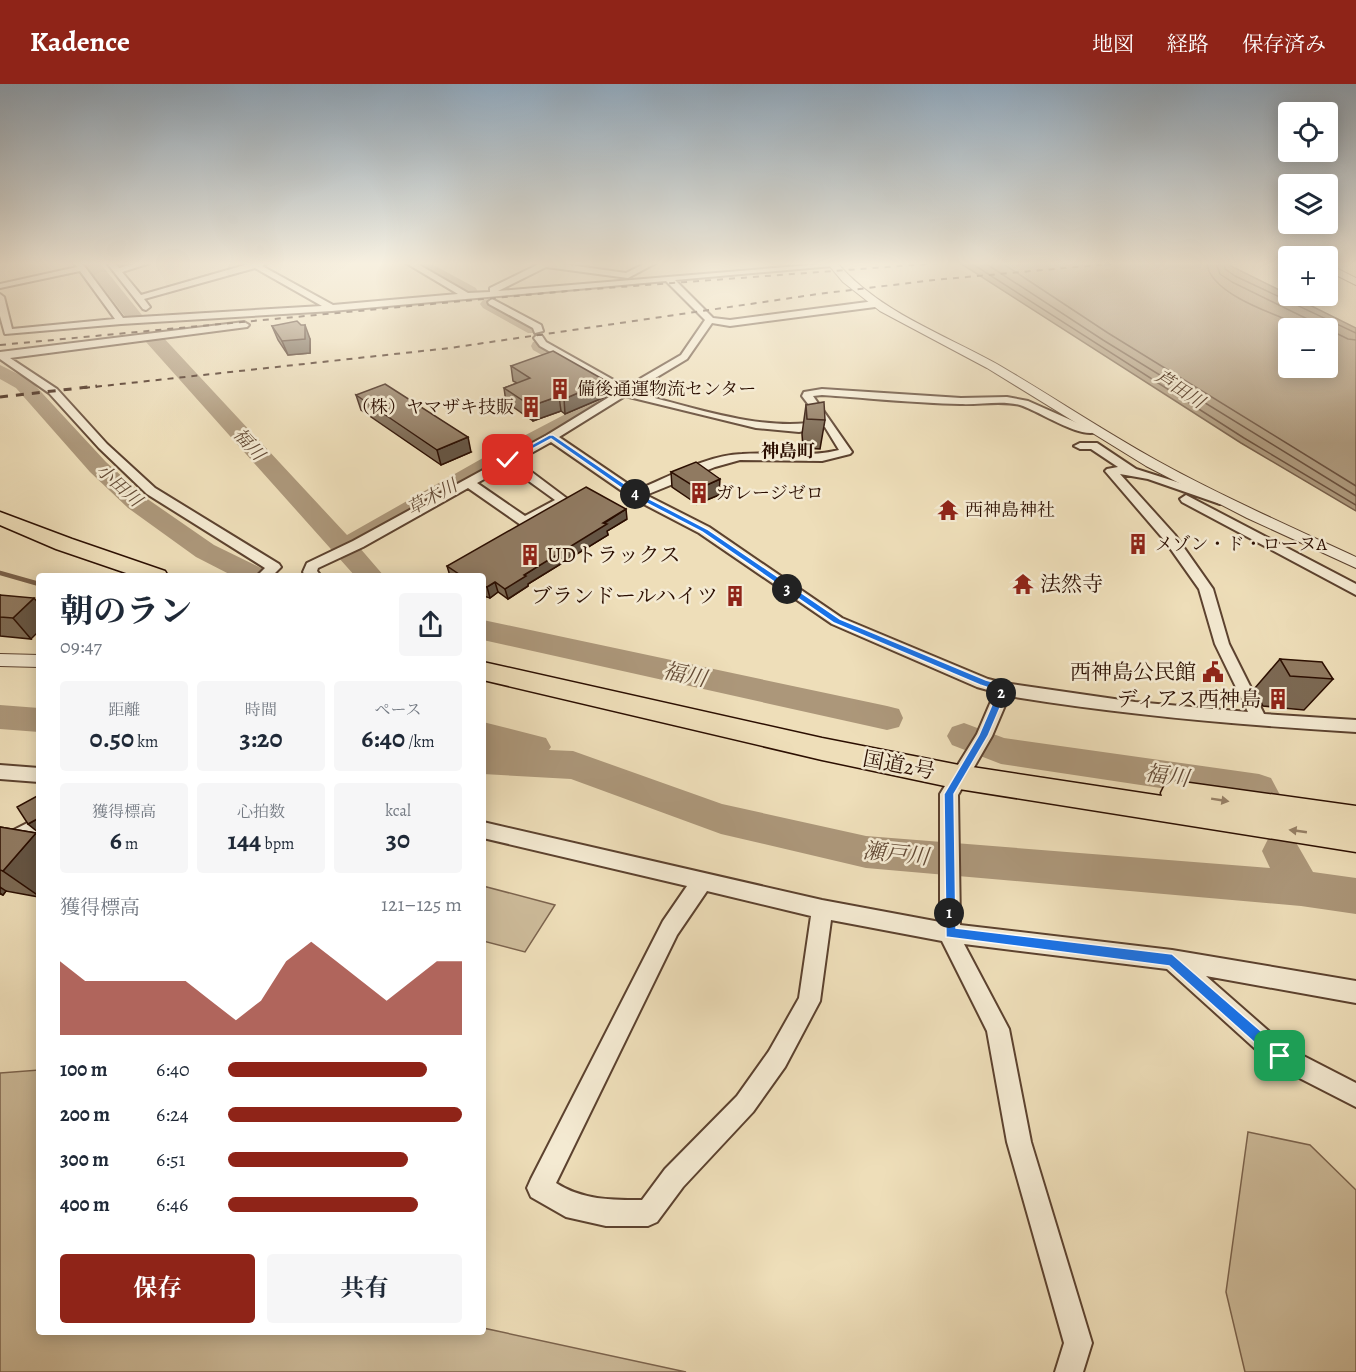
<!DOCTYPE html>
<html lang="ja">
<meta charset="utf-8">
<style>
body{margin:0;font-family:Alegreya,"Noto Serif JP",serif;background:#f6f6f7;color:#1f2937;height:100vh;display:flex;flex-direction:column;font-size:22px;white-space:nowrap}
*{box-sizing:border-box;margin:0}
p{font-size:20px;color:#747a83}
.icon{flex:none;width:33px;height:33px;fill:none;stroke:currentColor;stroke-width:2;stroke-linecap:round;stroke-linejoin:round}
.map{position:relative;flex:1;overflow:hidden}
.sheet{position:absolute;left:36px;top:489px;width:450px;height:762px;display:flex;flex-direction:column;background:#fff;border-radius:6px;box-shadow:0 3px 15px #0003}
.sheet>*{flex:none}
.tools{position:absolute;left:1278px;top:18px;display:grid;gap:12px}
.tools a{display:grid;place-items:center;width:60px;height:60px;border-radius:6px;background:#fff;box-shadow:0 3px 15px #0003;font-size:30px}
.pin{position:absolute;display:grid;place-items:center;width:51px;height:51px;color:#fff;margin:-26px;border-radius:12px;box-shadow:0 3px 9px #0006}
.km{position:absolute;width:30px;height:30px;margin:-15px;border-radius:50%;background:#222;color:#fff;font-size:16px;line-height:30px;text-align:center}
.round{display:grid;place-items:center;flex:none;width:63px;height:63px;border-radius:6px;background:#f6f6f7}
.overview{display:flex;align-items:center;justify-content:space-between;height:102px;padding:0 24px}
h1{font-size:33px;font-weight:700;line-height:45px}
.metrics{display:grid;grid-template-columns:repeat(3,1fr);gap:9px;height:102px;padding:6px 24px}
.metrics div{display:grid;align-content:center;border-radius:6px;background:#f6f6f7;text-align:center}
.metrics b{font-size:26px;font-weight:700}
.metrics small{font-size:16px;font-weight:400}
.metrics p{font-size:16px}
.chart{height:168px;padding:12px 24px}
.chart p{display:flex;justify-content:space-between}
.chart svg{width:100%;height:108px;margin-top:6px;fill:#8f2418;opacity:.7}
.primary-button{display:flex;gap:12px;margin-top:auto;padding:12px 24px}
.primary-button a{flex:1;height:69px;border-radius:6px;background:#8f2418;color:#fff;font-size:24px;font-weight:700;line-height:69px;text-align:center}
.primary-button a+a{background:#f6f6f7;color:#1f2937}
ul{padding:0 24px;list-style:none;font-size:20px}
li{display:grid;grid-template-columns:96px 72px 1fr;align-items:center;height:45px}
li i{height:15px;border-radius:8px;background:#8f2418}
header{display:flex;align-items:center;gap:36px;box-sizing:border-box;height:84px;padding:0 30px;background:#8f2418;color:#fff}
header strong{font-size:28px}
nav{display:flex;gap:33px;margin-inline-start:auto;font-size:21px}
.map>svg:first-child{display:block}
</style>
<header>
<strong>Kadence</strong>
<nav><a>地図</a><a>経路</a><a>保存済み</a></nav>
</header>
<div class="map">
<svg width="1356" height="1288" viewBox="0 0 1356 1288">
<rect width="100%" height="100%" fill="#eedeb9"/>
<filter id="stains"><feTurbulence type="fractalNoise" baseFrequency=".00333" numOctaves="4"/><feColorMatrix values="0 0 0 0 .2 0 0 0 0 .09 0 0 0 0 .02 0 0 0 .5 -.17"/></filter>
<radialGradient id="worn" r=".72"><stop offset=".6" stop-color="#630" stop-opacity="0"/><stop offset="1" stop-color="#630" stop-opacity=".3"/></radialGradient>
<path fill="#cdbb9a" stroke="#7c644e" stroke-width="1.5" d="M 483,802 L 555,821 L 525,868 L 483,857 Z
M 39,986 L 39,1248 L 483,1248 L 483,1244 L 686,1288 L 0,1288 L 0,989 Z
M 1248,1048 L 1310,1061 L 1356,1106 L 1356,1288 L 1245,1288 L 1226,1208 Z"/>
<path fill="#ac977a" stroke="#78604a" stroke-width="1.5" fill-rule="evenodd" d="M 960,179 L 1225,179 L 1356,244 L 1356,427 L 1241,359 ZM 1288,244 L 1328,244 L 1328,284 L 1288,284 Z"/>
<g fill="none" stroke-linecap="round" stroke-linejoin="round">
<path stroke="#6c523e" stroke-width="1.5" d="M 971,179 L 1244,354 L 1356,421
M 985,179 L 1103,256 L 1356,412
M 1002,179 L 1108,249 L 1356,402
M 1207,179 C 1209,211 1282,233 1309,244
M 1216,179 L 1220,190 L 1232,198 L 1348,255 L 1356,256
M 1224,179 L 1225,185 L 1235,192 L 1356,249"/>
<path stroke="#78604a" stroke-width="4.5" d="M 0,489 L 39,500"/>
<path fill="#ac977a" fill-rule="evenodd" d="M 84,179 L 100,179 L 142,231 L 145,235 L 142,239 L 130,239 Z
M 410,179 L 430,179 L 476,204 L 478,208 L 476,212 L 464,212 Z
M 489,215 L 540,241 L 543,245 L 540,249 L 528,249 L 483,224 L 480,220 L 483,216 Z
M 153,248 L 160,250 L 347,451 L 497,366 L 598,313 L 605,311 L 612,313 L 615,317 L 612,321 L 513,376 L 366,462 L 359,463 L 384,492 L 355,492 L 146,258 L 144,254 L 146,250 Z
M 540,256 L 595,285 L 598,289 L 595,293 L 581,293 L 533,266 L 531,262 L 533,258 Z
M 0,281 L 30,296 L 106,378 L 146,414 L 214,461 L 265,486 L 269,492 L 233,492 L 196,473 L 128,424 L 90,388 L 16,304 L 0,295 Z
M 483,536 L 887,622 L 899,625 L 903,634 L 899,643 L 887,646 L 483,556 Z
M 0,621 L 39,624 L 39,648 L 0,645 Z
M 483,638 L 546,654 L 551,663 L 549,666 L 573,667 L 722,720 L 866,752 L 1270,784 L 1262,767 L 1268,755 L 1281,751 L 1294,755 L 1313,788 L 1356,794 L 1356,830 L 1301,822 L 866,784 L 721,750 L 571,695 L 483,690 Z
M 964,639 L 1004,654 L 1259,690 L 1271,694 L 1280,711 L 1275,721 L 1262,726 L 1249,721 L 1247,717 L 1001,680 L 952,661 L 947,652 L 952,643 Z"/>
<defs>
<path id="minor" d="M 74,179 L 82,179 L 123,234 L 322,222 L 255,184 L 144,215 L 150,223 L 146,226 L 143,225 L 107,179 L 115,179 L 119,184 L 137,179 L 150,179 L 122,188 L 141,211 L 252,179 L 268,179 L 262,182 L 333,221 L 458,210 L 406,179 L 416,179 L 468,209 L 490,208 L 490,204 L 537,181 L 534,179 L 555,179 L 626,189 L 646,179 L 656,179 L 628,194 L 546,183 L 498,207 L 835,179 L 832,182 L 675,196 L 713,234 L 730,236 L 875,217 L 879,220 L 875,223 L 730,242 L 712,239 L 687,275 L 632,308 C 689,322 764,349 821,337 L 802,312 L 804,308 L 822,305 L 961,314 L 1007,313 L 1028,317 L 1082,341 L 1099,344 L 1100,346 C 1085,359 1038,326 1020,321 C 1001,316 980,321 960,320 C 914,319 868,314 822,311 L 813,312 L 852,368 L 850,370 L 822,377 L 740,376 L 715,383 L 646,411 L 709,443 L 842,534 L 988,595 L 1004,599 L 1135,618 L 1248,628 L 1215,560 L 1199,505 L 1165,457 L 1105,387 L 1107,385 L 1118,383 L 1091,365 L 1080,365 L 1074,362 L 1080,359 L 1097,359 L 1136,385 L 1224,413 L 1226,416 L 1220,420 L 1148,395 L 1120,390 L 1175,451 L 1213,505 L 1229,560 L 1264,630 L 1356,636 L 1356,648 C 1240,641 1125,631 1009,612 L 992,652 L 958,711 L 960,841 L 1172,866 L 1356,897 L 1356,919 L 1206,892 L 1288,964 L 1356,999 L 1356,1023 L 1272,980 L 1167,885 L 964,860 L 1009,945 L 1031,1058 L 1092,1259 L 1083,1288 L 1055,1288 L 1064,1259 L 1007,1058 L 987,947 L 942,857 L 831,836 L 820,917 L 785,983 L 753,1028 L 683,1103 L 657,1138 L 648,1142 L 606,1142 L 566,1133 L 531,1113 L 527,1104 L 531,1095 L 663,837 L 687,802 L 483,754 L 483,738 L 822,816 L 940,838 L 940,710 L 977,650 L 995,608 L 977,603 L 832,540 L 699,449 L 632,414 L 551,358 L 517,377 L 569,416 L 529,441 L 521,441 L 468,404 L 363,463 L 318,484 L 317,487 L 321,492 L 305,491 L 303,488 L 307,479 L 353,457 L 547,351 L 619,307 L 540,262 L 534,254 L 536,252 L 542,252 L 546,258 L 626,303 L 681,271 L 705,236 L 666,197 L 332,227 L 121,240 L 5,250 L 0,232 L 0,210 L 4,213 L 12,245 L 115,235 L 80,187 L 0,204 L 0,200 L 77,183 ZM 625,312 L 756,344 L 799,348 L 825,343 L 839,366 C 807,374 775,368 742,370 C 707,371 669,393 637,406 L 559,353 ZM 508,382 L 555,416 L 525,432 L 477,399 ZM 707,807 L 811,832 L 799,914 L 769,967 L 737,1012 L 665,1085 L 642,1116 C 611,1116 582,1116 556,1099 L 677,851 Z
M 492,215 L 541,241 L 543,247 L 535,249 L 533,244 L 489,220 L 488,218 Z
M 244,238 L 249,241 L 247,243 L 10,274 L 57,305 L 107,360 L 155,404 L 279,480 L 281,483 L 272,492 L 257,492 L 265,484 L 147,410 L 99,364 L 49,309 L 0,275 L 0,268 Z
M 1186,411 L 1356,500 L 1356,511 L 1182,418 L 1180,415 Z
M 0,681 L 39,684 L 39,698 L 0,695 Z
M 39,733 L 39,750 L 0,770 L 0,753 Z"/>
<path id="tertiary" d="M 827,179 L 837,179 C 880,228 941,249 997,280 C 1050,311 1102,346 1156,376 C 1221,412 1289,442 1356,473 L 1356,484 L 1247,434 L 1146,382 L 987,284 L 880,227 L 843,198 Z
M 1328,180 L 1356,194 L 1356,201 L 1328,187 Z
M 0,570 L 39,571 L 39,583 L 0,582 Z"/>
<path id="trunk" d="M 0,428 L 72,455 L 165,487 L 168,492 L 135,492 L 56,465 L 0,441 Z
M 483,578 L 822,654 L 959,681 L 1162,712 L 1161,709 L 1165,701 L 1175,697 L 1356,722 L 1356,768 L 959,705 L 822,676 L 483,596 Z"/>
</defs>
<use href="#minor" stroke="#5c422f" stroke-width="4"/>
<use href="#tertiary" stroke="#5c422f" stroke-width="2"/>
<use href="#trunk" stroke="#2b0e01" stroke-width="3"/>
<use href="#minor" fill="#f4ead2" fill-rule="evenodd"/>
<use href="#tertiary" fill="#f4ead2" fill-rule="evenodd"/>
<use href="#trunk" fill="#eedeb9" fill-rule="evenodd"/>
<path stroke="#2b0e01" stroke-width="2" stroke-dasharray="6 6" stroke-linecap="butt" d="M 0,261 L 579,206 L 940,179
M 84,304 L 450,264 L 818,210 L 934,196 L 1119,179"/>
<path stroke="#2b0e01" stroke-width="3" stroke-dasharray="8 8" stroke-linecap="butt" d="M 0,313 L 97,302"/>
</g>
<path fill="#7c6953" stroke="#2b0e01" stroke-width="1.5" d="M 272,242 L 310,255 L 310,269 L 288,271 L 278,256 Z
M 511,282 L 607,312 L 565,330 L 561,327 L 533,337 L 506,318 L 504,304 L 517,299 L 513,297 Z
M 356,311 L 471,368 L 441,381 L 361,326 Z
M 806,321 L 825,336 L 820,365 L 803,364 L 802,350 Z
M 671,388 L 719,411 L 697,420 L 672,403 Z
M 627,435 L 607,447 L 608,451 L 528,500 L 528,502 L 508,515 L 498,508 L 490,514 L 483,512 L 483,492 L 450,492 L 447,482 Z
M 0,511 L 31,555 L 0,552 Z
M 1280,575 L 1333,595 L 1304,626 L 1263,622 L 1254,605 Z
M 0,743 L 36,749 L 39,751 L 39,813 L 6,807 L 3,811 L 0,810 Z"/>
<path fill="#655544" stroke="#2b0e01" stroke-width="1.5" d="M 305,241 L 310,255 L 310,269 L 288,271 L 282,257 Z
M 606,297 L 607,312 L 565,330 L 564,315 Z
M 559,312 L 561,327 L 533,337 L 531,322 Z
M 468,353 L 471,368 L 441,381 L 437,366 Z
M 720,395 L 719,411 L 697,420 L 698,405 Z
M 626,425 L 627,435 L 607,447 L 608,451 L 528,500 L 528,502 L 508,515 L 505,505 L 524,491 Z
M 495,498 L 498,508 L 490,514 L 487,503 Z
M 34,514 L 39,520 L 39,547 L 31,555 L 13,534 Z
M 39,734 L 39,749 L 28,740 Z
M 36,749 L 39,751 L 39,812 L 3,787 Z
M 0,803 L 6,807 L 3,811 L 0,809 Z"/>
<path fill="#907a61" stroke="#2b0e01" stroke-width="1.5" d="M 297,237 L 301,241 L 305,241 L 305,255 L 282,257 L 272,242 Z
M 553,267 L 606,297 L 564,315 L 559,312 L 531,322 L 504,304 L 530,294 L 511,282 Z
M 385,300 L 468,353 L 437,366 L 356,311 Z
M 824,318 L 825,336 L 807,335 L 806,321 Z
M 696,378 L 720,395 L 698,405 L 671,388 Z
M 586,403 L 626,425 L 603,439 L 607,440 L 524,491 L 526,492 L 505,505 L 495,498 L 487,503 L 483,502 L 483,492 L 462,492 L 447,482 Z
M 0,511 L 34,514 L 13,534 L 0,533 Z
M 1280,575 L 1322,578 L 1333,595 L 1290,592 Z
M 39,711 L 39,734 L 28,740 L 17,723 Z
M 0,743 L 36,749 L 3,787 L 0,786 Z"/>
<defs><path id="oneway-solid" d="M-6-.8H1V-3.2L6.5 0L1 3.2V.8H-6Z" transform="scale(1.5)"/></defs>
<g fill="#968066">
<use href="#oneway-solid" transform="translate(1220 716) rotate(9)"/>
<use href="#oneway-solid" transform="translate(1298 747) rotate(-172)"/>
</g>
<linearGradient id="sky" x2="0" y2="1"><stop stop-color="#90a8bc"/><stop offset="0.5" stop-color="#f7f0e0"/><stop offset="1" stop-color="#f7f0e0" stop-opacity="0"/></linearGradient>
<rect width="1356" height="359" fill="url(#sky)"/>
<path fill="#1a73e8" stroke="#fff" stroke-width="1.5" d="M 549,351 L 553,351 L 638,409 L 707,445 L 840,535 L 986,596 L 1007,602 L 1008,605 L 988,652 L 954,710 L 956,844 L 1172,870 L 1284,967 L 1286,972 L 1284,977 L 1280,979 L 1275,977 L 1169,882 L 946,853 L 944,710 L 979,651 L 998,607 L 980,601 L 834,539 L 702,448 L 633,412 L 551,355 L 510,377 L 504,376 Z"/>
<defs>
<symbol id="building-bare" viewBox="-9 -9 18 18"><path d="M-4-6H4V6H1V3H-1V6H-4ZM-2.5-4.3h1.7v1.8h-1.7ZM.8-4.3h1.7v1.8H.8ZM-2.5-1h1.7V.8h-1.7ZM.8-1h1.7V.8H.8Z" fill="#8f2418" stroke="#f4ead2" stroke-width="2.5" paint-order="stroke"/></symbol>
<symbol id="temple-bare" viewBox="-9 -9 18 18"><path d="M0-6L5-2H3V0L6.5 2.5H4V6H1.5V3h-3V6H-4V2.5H-6.5L-3 0V-2H-5Z" fill="#8f2418" stroke="#f4ead2" stroke-width="2.5" paint-order="stroke"/></symbol>
<symbol id="civic-bare" viewBox="-9 -9 18 18"><path d="M-.6-6.5H3V-4.5H.6V-3L4-1V1h2V6H-6V1h2V-1L-.6-3ZM-1.2 2.5V6h2.4V2.5Z" fill="#8f2418" stroke="#f4ead2" stroke-width="2.5" paint-order="stroke"/></symbol>
</defs>
<g fill-rule="evenodd">
<use href="#building-bare" x="545" y="290" width="30" height="30"/>
<use href="#building-bare" x="516" y="308" width="30" height="30"/>
<use href="#building-bare" x="684" y="394" width="30" height="30"/>
<use href="#temple-bare" x="933" y="411" width="30" height="30"/>
<use href="#building-bare" x="1123" y="445" width="30" height="30"/>
<use href="#building-bare" x="515" y="456" width="30" height="30"/>
<use href="#temple-bare" x="1008" y="485" width="30" height="30"/>
<use href="#building-bare" x="720" y="497" width="30" height="30"/>
<use href="#civic-bare" x="1198" y="573" width="30" height="30"/>
<use href="#building-bare" x="1263" y="600" width="30" height="30"/>
</g>
<g text-anchor="middle" stroke-width="5" stroke-linejoin="round" paint-order="stroke">
<g font-size="18" fill="#2b0e01" stroke="#f4ead2" text-anchor="start">
<text x="577" y="311">備後通運物流センター</text>
<text x="514" y="329" text-anchor="end">（株）ヤマザキ技販</text>
<text x="716" y="415">ガレージゼロ</text>
<text x="965" y="432">西神島神社</text>
<text x="1155" y="466">メゾン・ド・ローヌA</text>
</g>
<g font-size="18" font-style="italic" fill="#654c37" stroke="#f4ead2">
<text transform="translate(1180 305) rotate(33)" y="6">芦田川</text>
<text transform="translate(249 360) rotate(48)" y="6">福川</text>
<text transform="translate(119 401) rotate(42)" y="6">小田川</text>
<text transform="translate(432 413) rotate(-29)" y="6">草木川</text>
</g>
<g font-size="18" font-weight="bold" fill="#2b0e01" stroke="#f4ead2">
<text x="788" y="373">神島町</text>
</g>
<g font-size="21" fill="#2b0e01" stroke="#f4ead2" text-anchor="end">
<text x="547" y="478" text-anchor="start">UDトラックス</text>
<text x="1040" y="507" text-anchor="start">法然寺</text>
<text x="718" y="519">ブランドールハイツ</text>
<text x="1196" y="595">西神島公民館</text>
<text x="1261" y="622">ディアス西神島</text>
</g>
<g font-size="21" fill="#2b0e01" stroke="#f4ead2">
<text transform="translate(899 681) rotate(11)" y="7">国道2号</text>
</g>
<g font-size="22" font-style="italic" fill="#654c37" stroke="#f4ead2">
<text transform="translate(685 590) rotate(12)" y="8">福川</text>
<text transform="translate(1167 691) rotate(8)" y="8">福川</text>
<text transform="translate(896 769) rotate(6)" y="8">瀬戸川</text>
</g>
</g>
<rect width="100%" height="100%" filter="url(#stains)"/>
<rect width="100%" height="100%" fill="url(#worn)"/>
</svg>
<div class="tools">
<a><svg class="icon" aria-label="locate" viewBox="0 0 24 24"><circle cx="12" cy="12" r="6"/><path d="M12 2v4M12 18v4M2 12h4M18 12h4"/></svg></a>
<a><svg class="icon" aria-label="layers" viewBox="0 0 24 24"><path d="M12 4l9 5-9 5-9-5zM3 14l9 5 9-5"/></svg></a>
<a>+</a>
<a>−</a>
</div>
<div class="pin" style="left:1280px;top:972px;background:#1e9e55"><svg class="icon" aria-label="arrive" viewBox="0 0 24 24"><path d="M6 21V4h12l-3 4 3 4H6"/></svg></div>
<div class="pin" style="left:508px;top:376px;background:#d93025"><svg class="icon" aria-label="check" viewBox="0 0 24 24"><path d="M5 12l5 5 9-10"/></svg></div>
<b class="km" style="left:949px;top:829px">1</b>
<b class="km" style="left:1001px;top:609px">2</b>
<b class="km" style="left:787px;top:505px">3</b>
<b class="km" style="left:635px;top:410px">4</b>
<section class="sheet">
<div class="overview"><div><h1>朝のラン</h1><p>09:47</p></div><a class="round"><svg class="icon" aria-label="share" viewBox="0 0 24 24"><path d="M12 15V3M7 8l5-5 5 5M5 13v7h14v-7"/></svg></a></div>
<div class="metrics">
<div><p>距離</p><b>0.50<small> km</small></b></div>
<div><p>時間</p><b>3:20</b></div>
<div><p>ペース</p><b>6:40<small> /km</small></b></div>
</div>
<div class="metrics">
<div><p>獲得標高</p><b>6<small> m</small></b></div>
<div><p>心拍数</p><b>144<small> bpm</small></b></div>
<div><p>kcal</p><b>30</b></div>
</div>
<div class="chart"><p><span>獲得標高</span>121–125 m</p>
<svg viewBox="0 0 160 44" preserveAspectRatio="none"><path d="M0 44V14L10 22L20 22L30 22L40 22L50 22L60 30L70 38L80 30L90 14L100 6L110 14L120 22L130 30L140 22L150 14L160 14V44z"/></svg>
</div>
<ul>
<li><b>100 m</b>6:40<i style="width:85%"></i></li>
<li><b>200 m</b>6:24<i style="width:100%"></i></li>
<li><b>300 m</b>6:51<i style="width:77%"></i></li>
<li><b>400 m</b>6:46<i style="width:81%"></i></li>
</ul>
<div class="primary-button"><a>保存</a><a>共有</a></div>
</section>
</div>
